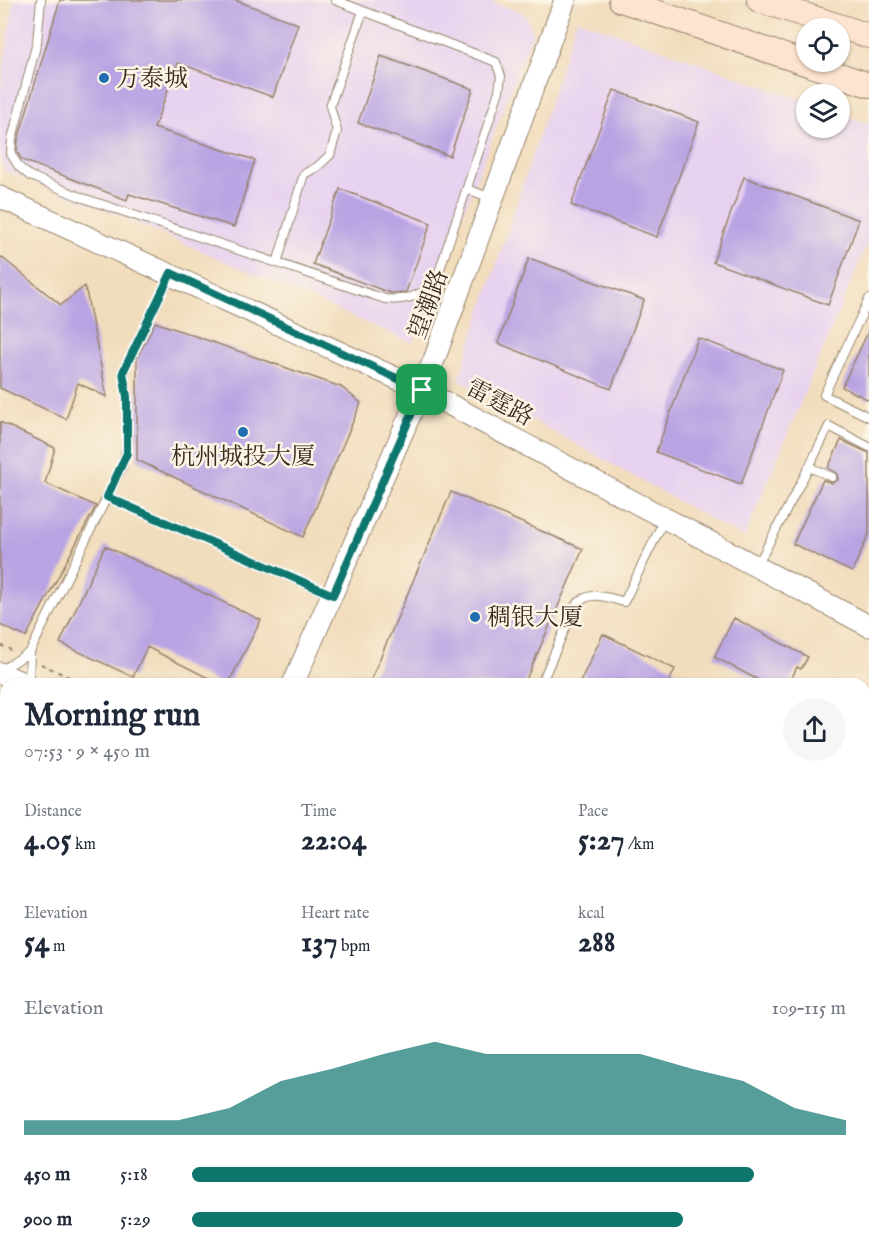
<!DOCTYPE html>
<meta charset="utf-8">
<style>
body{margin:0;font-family:"IM FELL English","Noto Serif SC",serif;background:#f6f6f7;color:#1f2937;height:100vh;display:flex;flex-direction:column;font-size:22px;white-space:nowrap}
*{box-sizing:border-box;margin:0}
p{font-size:20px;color:#747a83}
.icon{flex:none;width:33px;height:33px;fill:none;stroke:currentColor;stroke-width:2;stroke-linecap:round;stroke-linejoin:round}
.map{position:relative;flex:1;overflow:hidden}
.details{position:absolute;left:0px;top:678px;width:870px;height:576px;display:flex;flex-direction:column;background:#fff;border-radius:18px 18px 0 0;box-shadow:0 2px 4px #0004}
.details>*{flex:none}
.buttons{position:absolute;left:796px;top:18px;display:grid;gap:12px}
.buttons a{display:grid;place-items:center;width:54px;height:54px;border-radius:50%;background:#fff;box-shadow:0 2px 4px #0004;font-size:30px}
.pin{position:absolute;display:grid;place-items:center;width:51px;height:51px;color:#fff;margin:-26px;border-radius:12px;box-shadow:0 3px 9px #0006}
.round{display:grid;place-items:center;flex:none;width:63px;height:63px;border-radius:32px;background:#f6f6f7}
.overview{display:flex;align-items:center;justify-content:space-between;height:102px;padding:0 24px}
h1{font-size:33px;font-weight:800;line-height:45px}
.figures{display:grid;grid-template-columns:repeat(3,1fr);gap:9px;height:102px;padding:6px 24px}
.figures div{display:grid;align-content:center}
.figures b{font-size:30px;font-weight:800}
.figures small{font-size:16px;font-weight:400}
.figures p{font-size:16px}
.chart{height:168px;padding:12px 24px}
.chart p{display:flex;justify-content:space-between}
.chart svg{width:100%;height:108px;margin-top:6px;fill:#0f766e;opacity:.7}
ul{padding:0 24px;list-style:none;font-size:20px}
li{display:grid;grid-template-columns:96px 72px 1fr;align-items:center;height:45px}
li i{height:15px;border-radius:8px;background:#0f766e}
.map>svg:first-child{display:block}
</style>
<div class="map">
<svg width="869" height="1254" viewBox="0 0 869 1254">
<rect width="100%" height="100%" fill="#fcf5e5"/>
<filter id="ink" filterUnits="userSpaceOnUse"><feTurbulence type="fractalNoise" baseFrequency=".0167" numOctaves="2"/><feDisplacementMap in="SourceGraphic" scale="12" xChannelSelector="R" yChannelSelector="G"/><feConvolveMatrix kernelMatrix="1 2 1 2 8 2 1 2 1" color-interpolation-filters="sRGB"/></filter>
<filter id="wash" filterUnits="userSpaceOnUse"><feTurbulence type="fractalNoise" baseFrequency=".008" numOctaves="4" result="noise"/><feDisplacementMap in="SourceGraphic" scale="24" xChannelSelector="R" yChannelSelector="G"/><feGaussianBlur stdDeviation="1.35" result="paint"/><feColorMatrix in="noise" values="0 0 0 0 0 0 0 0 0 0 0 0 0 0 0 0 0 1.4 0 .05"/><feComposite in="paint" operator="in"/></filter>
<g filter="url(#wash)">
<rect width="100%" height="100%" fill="#f1dcbb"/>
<path fill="#e7d2ef" d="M 14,0 L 485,0 L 524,13 L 533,32 L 413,343 L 107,210 L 4,170 L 0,156 L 0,92 Z
M 577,19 L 807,102 L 807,128 L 840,128 L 840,114 L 869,124 L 869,239 L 744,538 L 459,379 Z
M 869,929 L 869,1035 L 864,1031 L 864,941 Z
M 74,1248 L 337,1248 L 334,1254 L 76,1254 Z"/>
<path fill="#a9c971" stroke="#727a48" stroke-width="1.5" d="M 0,994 L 6,997 L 4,1056 L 0,1054 Z
M 864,1114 L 869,1116 L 869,1253 L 860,1248 L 864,1248 Z"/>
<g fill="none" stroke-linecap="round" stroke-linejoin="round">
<path stroke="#73baeb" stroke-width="15" d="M 864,1181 L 869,1183"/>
</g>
<g id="blocks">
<path fill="#b8a3e3" d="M 60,0 L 235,0 L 298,24 L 273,97 L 178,63 L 154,128 L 255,160 L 234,227 L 129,194 L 127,200 L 22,160 L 17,152 L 18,140 Z
M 381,56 L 473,89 L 450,156 L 358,123 Z
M 614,90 L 699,122 L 657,237 L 571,205 Z
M 744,177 L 859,220 L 828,305 L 713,262 Z
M 340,189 L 431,223 L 406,292 L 390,293 L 313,264 Z
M 0,256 L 61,305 L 85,286 L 107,397 L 78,383 L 66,419 L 0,388 Z
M 529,258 L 644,300 L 611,389 L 498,343 Z
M 155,322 L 341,387 L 361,403 L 303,537 L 137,460 L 137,358 Z
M 869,330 L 869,400 L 842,387 Z
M 698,338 L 783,370 L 741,484 L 656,452 Z
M 0,422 L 55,448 L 45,483 L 96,506 L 26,637 L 0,625 Z
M 841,440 L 869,453 L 869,534 L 852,572 L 793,544 L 823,480 L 832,483 L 838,480 L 837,473 L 828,468 Z
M 451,492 L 583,549 L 524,684 L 369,684 Z
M 105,546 L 261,620 L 228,684 L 220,684 L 147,647 L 133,677 L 60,643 Z
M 734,618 L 808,657 L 801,669 L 797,667 L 789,684 L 766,684 L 714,657 Z
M 603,634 L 675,669 L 668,684 L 579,684 Z"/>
</g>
</g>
<g filter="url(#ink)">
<use href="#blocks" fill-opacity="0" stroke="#96836c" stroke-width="1.5"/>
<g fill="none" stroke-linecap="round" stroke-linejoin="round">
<defs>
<path id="service" d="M 41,0 L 37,42 L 12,139 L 11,154 L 19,167 L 30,176 L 83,198 L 385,299 C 407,301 418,296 435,284 L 499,91 L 501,76 L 496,62 L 335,0
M 467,189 L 491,198
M 277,263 L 304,174 L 317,167 L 330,155 L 337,131 L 330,106 L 363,11
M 869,299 L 824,395 L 869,417
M 809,467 L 829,426 L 869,447
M 107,497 L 332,595
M 757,566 L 809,467 L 832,477
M 0,671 L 30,652
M 29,684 L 30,652 L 122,467 L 128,442 L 127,397 L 123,372 L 170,276
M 541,684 L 575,606 C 589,589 606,597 624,602 L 664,520
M 0,937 L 6,940
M 354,1254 L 357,1248"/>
<path id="tertiary" d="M 0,197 L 422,390 L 869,626
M 0,673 L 25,684
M 293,684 L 434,360 L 565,0
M 0,723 L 6,726
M 864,1065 L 869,1067
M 864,1098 L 869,1100
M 32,1254 L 35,1248"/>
<path id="secondary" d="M 621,0 L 869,85
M 759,0 L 869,36
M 864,770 L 869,759
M 864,858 L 869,847
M 645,1254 L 647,1248
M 688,1254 L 691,1248"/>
</defs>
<use href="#service" stroke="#96836c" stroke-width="10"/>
<use href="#tertiary" stroke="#96836c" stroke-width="23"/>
<use href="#secondary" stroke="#96836c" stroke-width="26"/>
<path stroke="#96836c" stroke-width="2" stroke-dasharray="4.5 4.5" stroke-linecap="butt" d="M 0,645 L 11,650
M 41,664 L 84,684
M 864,740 L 869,729
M 864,895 L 869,884
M 864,1119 L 869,1121
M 864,1143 L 869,1145"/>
<use href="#service" stroke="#fff" stroke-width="8"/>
<use href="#tertiary" stroke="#fff" stroke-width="21"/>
<use href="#secondary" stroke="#fde4d0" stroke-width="24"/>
</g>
</g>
<g fill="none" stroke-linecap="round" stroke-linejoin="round" filter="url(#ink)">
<defs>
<path id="route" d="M 171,273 L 422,390 L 333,595 L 107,497 L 127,453 L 127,397 L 123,372 Z"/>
</defs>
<use href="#route" stroke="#fff" stroke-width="12"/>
<use href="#route" stroke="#0f766e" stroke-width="8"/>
</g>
<g fill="#1f6fb2" stroke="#fcf5e5" stroke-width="2">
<circle cx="104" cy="78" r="6"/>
<circle cx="243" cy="432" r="6"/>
<circle cx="475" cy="617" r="6"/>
</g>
<g text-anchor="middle" stroke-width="5" stroke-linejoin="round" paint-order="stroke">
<g font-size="24" fill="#3b2a1e" stroke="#fcf5e5" text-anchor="start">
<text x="116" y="86">万泰城</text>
<text x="243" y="464" text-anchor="middle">杭州城投大厦</text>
<text x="487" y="625">稠银大厦</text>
</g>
<g font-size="24" fill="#3b2a1e" stroke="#fcf5e5">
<text transform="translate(428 304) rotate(-70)" y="8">望潮路</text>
<text transform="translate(500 402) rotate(28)" y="8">雷霆路</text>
</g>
</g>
</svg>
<div class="buttons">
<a><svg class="icon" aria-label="locate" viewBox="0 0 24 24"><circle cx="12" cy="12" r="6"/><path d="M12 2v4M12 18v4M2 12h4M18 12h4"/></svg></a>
<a><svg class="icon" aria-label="layers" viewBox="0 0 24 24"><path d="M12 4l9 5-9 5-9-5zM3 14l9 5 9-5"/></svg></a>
</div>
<div class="pin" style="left:422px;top:390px;background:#1e9e55"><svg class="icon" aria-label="arrive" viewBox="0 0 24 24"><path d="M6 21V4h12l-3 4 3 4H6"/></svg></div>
<section class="details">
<div class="overview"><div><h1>Morning run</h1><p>07:53 · 9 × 450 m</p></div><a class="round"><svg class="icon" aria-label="share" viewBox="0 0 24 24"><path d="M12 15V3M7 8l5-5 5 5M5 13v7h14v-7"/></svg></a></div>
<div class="figures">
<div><p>Distance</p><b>4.05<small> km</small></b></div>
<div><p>Time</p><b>22:04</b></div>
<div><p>Pace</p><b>5:27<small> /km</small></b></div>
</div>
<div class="figures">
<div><p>Elevation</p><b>54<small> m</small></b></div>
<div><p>Heart rate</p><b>137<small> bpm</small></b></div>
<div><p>kcal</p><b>288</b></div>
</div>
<div class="chart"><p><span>Elevation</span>109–115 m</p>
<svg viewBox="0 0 160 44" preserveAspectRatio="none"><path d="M0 44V38L10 38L20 38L30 38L40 33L50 22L60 17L70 11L80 6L90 11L100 11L110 11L120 11L130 17L140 22L150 33L160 38V44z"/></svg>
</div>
<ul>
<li><b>450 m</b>5:18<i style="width:86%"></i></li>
<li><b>900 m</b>5:29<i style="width:75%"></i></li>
</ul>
</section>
</div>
